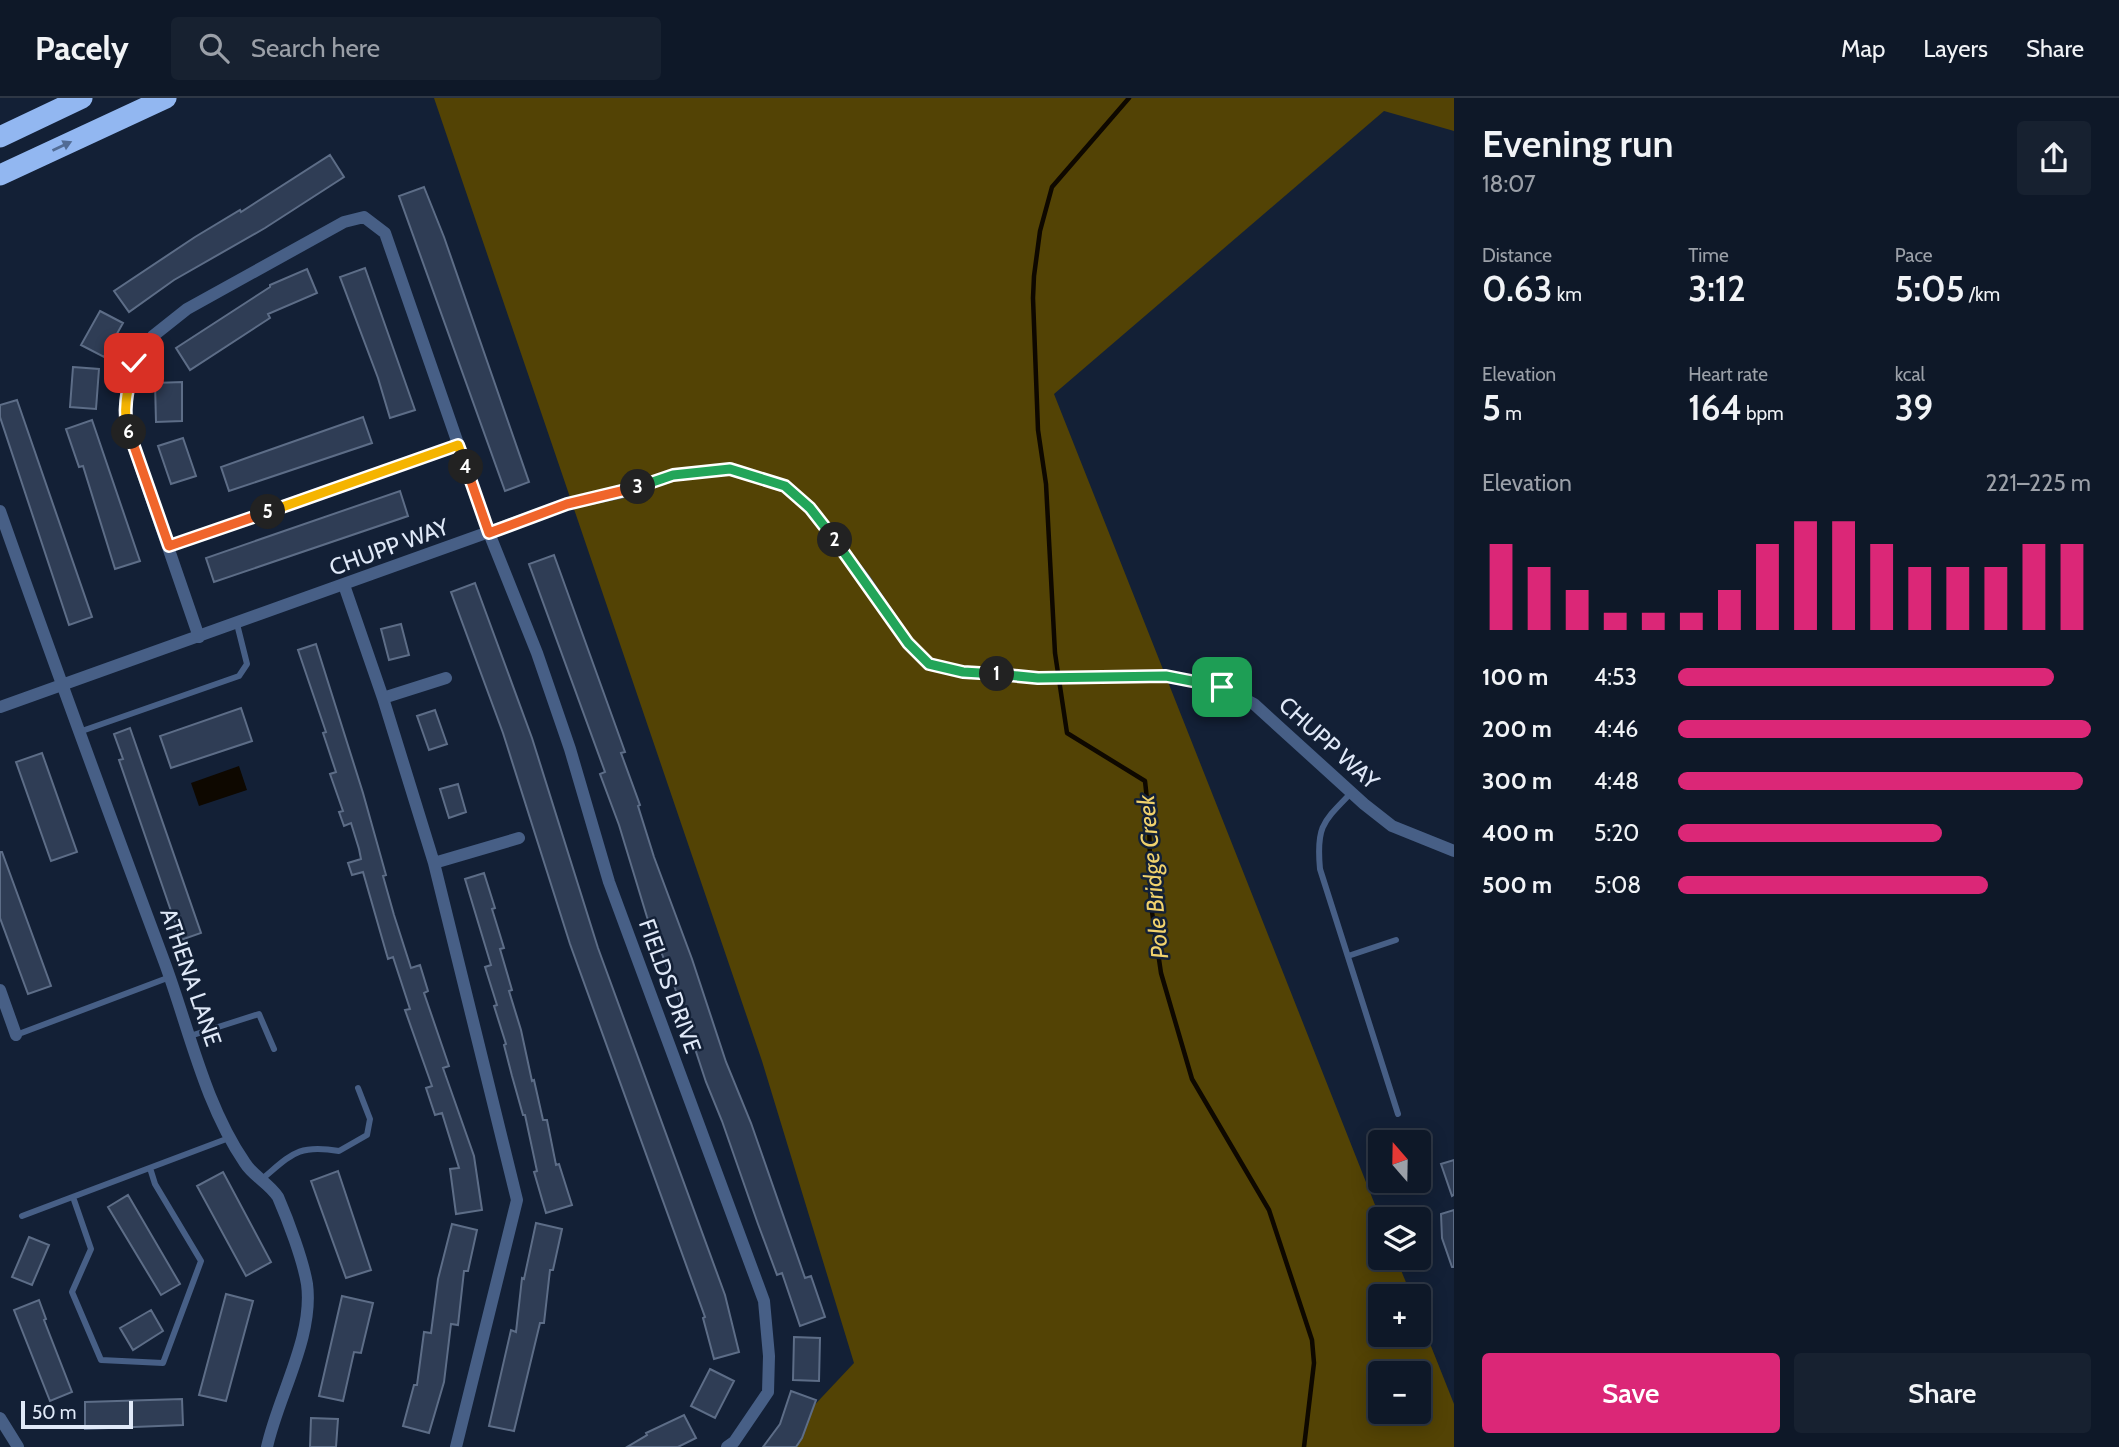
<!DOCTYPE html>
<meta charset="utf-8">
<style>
body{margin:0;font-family:Cabin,sans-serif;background:#172130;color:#f1f3f6;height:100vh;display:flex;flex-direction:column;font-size:26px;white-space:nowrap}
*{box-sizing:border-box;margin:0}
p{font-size:23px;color:#9ba0a8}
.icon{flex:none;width:38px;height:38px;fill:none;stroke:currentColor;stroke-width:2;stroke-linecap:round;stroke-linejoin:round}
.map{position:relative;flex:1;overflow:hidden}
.drawer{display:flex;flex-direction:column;background:#0e1828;width:665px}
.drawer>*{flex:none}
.needle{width:46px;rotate:340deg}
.tools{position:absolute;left:1368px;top:1032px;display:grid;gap:14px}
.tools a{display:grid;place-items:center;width:63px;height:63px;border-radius:7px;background:#0e1828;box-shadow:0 4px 18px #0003,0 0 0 2px #2e3745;font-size:35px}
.scale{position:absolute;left:21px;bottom:18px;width:112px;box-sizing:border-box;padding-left:7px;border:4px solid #e0e9f8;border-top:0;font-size:19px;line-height:24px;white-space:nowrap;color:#e0e9f8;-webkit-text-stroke:5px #132036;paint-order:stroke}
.pin{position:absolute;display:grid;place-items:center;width:60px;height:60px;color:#fff;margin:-30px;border-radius:14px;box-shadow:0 4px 10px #0006}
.km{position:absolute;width:35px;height:35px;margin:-18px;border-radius:50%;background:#222;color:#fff;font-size:19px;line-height:35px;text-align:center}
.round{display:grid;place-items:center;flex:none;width:74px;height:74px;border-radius:7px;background:#172130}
.headline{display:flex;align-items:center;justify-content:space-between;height:119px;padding:0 28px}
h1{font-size:38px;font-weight:600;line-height:52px}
.stats{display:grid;grid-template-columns:repeat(3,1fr);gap:10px;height:119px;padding:7px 28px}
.stats div{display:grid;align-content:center}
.stats b{font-size:35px;font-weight:600}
.stats small{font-size:19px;font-weight:400}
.stats p{font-size:19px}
.chart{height:196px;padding:14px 28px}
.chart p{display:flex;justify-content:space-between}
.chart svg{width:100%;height:126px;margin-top:7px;stroke:#db2777;stroke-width:6}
.action{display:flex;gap:14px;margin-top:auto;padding:14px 28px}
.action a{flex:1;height:80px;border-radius:7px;background:#db2777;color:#fff;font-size:28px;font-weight:600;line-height:80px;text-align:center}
.action a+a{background:#172130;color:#f1f3f6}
ul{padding:0 28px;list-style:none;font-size:23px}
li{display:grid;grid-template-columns:112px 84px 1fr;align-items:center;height:52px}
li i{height:18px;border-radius:9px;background:#db2777}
header{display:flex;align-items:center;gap:42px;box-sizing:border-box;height:98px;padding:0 35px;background:#0e1828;border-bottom:2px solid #2e3745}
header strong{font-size:33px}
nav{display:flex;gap:38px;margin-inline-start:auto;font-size:24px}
.search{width:490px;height:63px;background:#172130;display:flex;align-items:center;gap:18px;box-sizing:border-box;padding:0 24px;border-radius:7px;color:#9ba0a8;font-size:26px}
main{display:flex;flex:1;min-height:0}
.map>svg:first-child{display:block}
</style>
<header>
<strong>Pacely</strong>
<div class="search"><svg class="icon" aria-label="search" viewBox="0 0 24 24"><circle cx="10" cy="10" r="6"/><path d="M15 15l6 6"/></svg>Search here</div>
<nav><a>Map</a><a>Layers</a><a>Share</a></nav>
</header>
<main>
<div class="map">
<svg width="1454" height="1349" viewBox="0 0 1454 1349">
<rect width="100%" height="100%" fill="#132036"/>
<path fill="#534305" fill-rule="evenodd" d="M 434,0 L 1454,0 L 1454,33 L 1384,13 L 1054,296 L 1381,1122 L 1381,1160 L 1396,1160 L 1412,1199 L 1381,1199 L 1381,1237 L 1419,1237 L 1419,1218 L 1454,1306 L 1454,1349 L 775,1349 L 854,1265 L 762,963 ZM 1381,1276 L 1419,1276 L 1419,1314 L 1381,1314 Z"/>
<path fill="#0e0800" d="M 239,668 L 247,692 L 199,708 L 191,685 Z"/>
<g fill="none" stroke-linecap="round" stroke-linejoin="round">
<path stroke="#0e0800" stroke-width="4.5" d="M 1129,0 L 1052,89 L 1040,133 L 1034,178 L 1033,200 L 1038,332 L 1046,386 L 1055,555 L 1067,635 L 1145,683 L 1149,720 L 1151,807 L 1161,875 L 1192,981 L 1269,1112 L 1312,1242 L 1314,1265 L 1304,1349"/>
</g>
<path fill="#2f3d55" stroke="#5d6d87" stroke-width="2" d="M 330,57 L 344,79 L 265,130 L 174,182 L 129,214 L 114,193 L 195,139 L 240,112 L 241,114 Z
M 424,89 L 444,139 L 529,384 L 505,393 L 399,98 Z
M 365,170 L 415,312 L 390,320 L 378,280 L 340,179 Z
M 307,171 L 317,195 L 268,216 L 270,220 L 190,272 L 176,250 L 270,189 L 270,187 Z
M 100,213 L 123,225 L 104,259 L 81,247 Z
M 73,269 L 99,271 L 96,311 L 70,309 Z
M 182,284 L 182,323 L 156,324 L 155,285 Z
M 17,302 L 92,519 L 69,527 L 0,319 L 0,307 Z
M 363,319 L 372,345 L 229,393 L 221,369 Z
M 92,322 L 140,463 L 115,471 L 83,368 L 79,369 L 66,331 Z
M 183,340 L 196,378 L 171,386 L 158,348 Z
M 400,393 L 408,418 L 214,484 L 206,460 Z
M 554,457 L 625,654 L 621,655 L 640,707 L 638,708 L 654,759 L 692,861 L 726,964 L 751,1025 L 805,1180 L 811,1178 L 825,1219 L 800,1228 L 782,1175 L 777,1177 L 758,1126 L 722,1023 L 706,984 L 672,881 L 647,819 L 619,727 L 600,676 L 605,674 L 529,466 Z
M 475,485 L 532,640 L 598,850 L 725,1197 L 739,1254 L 714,1261 L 703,1220 L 705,1219 L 570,846 L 503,635 L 451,494 Z
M 401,526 L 409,557 L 389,562 L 381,531 Z
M 316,546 L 363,695 L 386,777 L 383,778 L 394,817 L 411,870 L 420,867 L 428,893 L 424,895 L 449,968 L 443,970 L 474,1058 L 482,1112 L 456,1116 L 450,1071 L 459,1070 L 442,1015 L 435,1017 L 426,990 L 432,988 L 405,912 L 410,911 L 393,859 L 388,861 L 363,774 L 352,777 L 348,765 L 361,761 L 359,751 L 351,725 L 344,728 L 339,714 L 343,713 L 330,676 L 336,674 L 323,635 L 326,634 L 298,552 Z
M 241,610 L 252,643 L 171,670 L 160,638 Z
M 435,612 L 447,646 L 429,652 L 417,618 Z
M 130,630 L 201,835 L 181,842 L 119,662 L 123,661 L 114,636 Z
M 42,655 L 77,754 L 51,763 L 16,664 Z
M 458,686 L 466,714 L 449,720 L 440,691 Z
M 0,754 L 2,754 L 51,888 L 28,896 L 0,820 Z
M 484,775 L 495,810 L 492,811 L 504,850 L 500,851 L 512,892 L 509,893 L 521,932 L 532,983 L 534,982 L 543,1022 L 547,1022 L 556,1067 L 559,1066 L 572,1107 L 546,1115 L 534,1074 L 537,1073 L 525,1017 L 523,1017 L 512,978 L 504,947 L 506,946 L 494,908 L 497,907 L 485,869 L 491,867 L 465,781 Z
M 1454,1062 L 1454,1097 L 1452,1098 L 1441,1066 Z
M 338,1073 L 371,1172 L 346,1180 L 311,1083 Z
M 223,1074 L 271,1164 L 246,1178 L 197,1088 Z
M 128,1097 L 180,1186 L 161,1197 L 108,1109 Z
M 1454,1112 L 1454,1169 L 1452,1169 L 1442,1140 L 1441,1116 Z
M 536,1125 L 562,1131 L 553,1172 L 550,1172 L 544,1225 L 540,1225 L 514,1333 L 489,1328 L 511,1232 L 516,1234 L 522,1180 L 524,1181 Z
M 452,1126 L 477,1132 L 468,1173 L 464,1173 L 458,1227 L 451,1226 L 444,1284 L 429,1335 L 403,1328 L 414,1287 L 417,1287 L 424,1234 L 431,1235 L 438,1181 Z
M 29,1139 L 49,1147 L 32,1187 L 12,1179 Z
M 226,1196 L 253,1203 L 226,1303 L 199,1297 Z
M 342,1198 L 373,1205 L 361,1255 L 354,1254 L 343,1303 L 319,1298 Z
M 39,1202 L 46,1221 L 44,1222 L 72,1294 L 50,1303 L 14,1212 Z
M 151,1212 L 163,1233 L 133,1252 L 120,1230 Z
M 794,1239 L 820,1240 L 819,1283 L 793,1282 Z
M 710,1271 L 734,1283 L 715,1320 L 691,1308 Z
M 791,1293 L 816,1302 L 802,1340 L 796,1349 L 763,1349 L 780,1326 Z
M 182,1301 L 183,1327 L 85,1331 L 85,1304 Z
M 684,1317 L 696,1340 L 678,1349 L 627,1349 L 647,1337 L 646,1335 Z
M 311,1320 L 338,1321 L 336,1349 L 310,1349 Z"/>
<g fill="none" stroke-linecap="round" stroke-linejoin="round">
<path stroke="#475f86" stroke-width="6" d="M 79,634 L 239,578 L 247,566 L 237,526
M 1351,695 C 1323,724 1316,728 1320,771 L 1398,1016
M 1348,858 L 1396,842
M 16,937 L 170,879
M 190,938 L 259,916 L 274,951
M 262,1081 C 292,1056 298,1046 339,1053 L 367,1037 L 370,1021 L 358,990
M 73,1099 L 91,1151 L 72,1194 L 101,1262 L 163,1265 L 201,1163 L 155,1086 L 150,1070
M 22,1118 L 229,1040"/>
<path stroke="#475f86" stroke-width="12" d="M 0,413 C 53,563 108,713 164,863 C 189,930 204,1005 245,1065 C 253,1078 269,1085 278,1099 C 288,1122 303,1162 307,1186 C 314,1239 278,1298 267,1349
M 169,448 L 458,347
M 344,487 L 383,600 L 434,765 L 517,1102 L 456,1349
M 199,539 L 126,327 L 127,295 L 134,265 L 153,238 L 187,211 L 344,124 L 364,119 L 385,135 L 489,435 L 537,555 L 570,651 L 609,784 L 764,1203 L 769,1258 L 768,1294 L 734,1344 L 727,1349
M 383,600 L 446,580
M 0,609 L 567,406 L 620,395 L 673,377 L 730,371 L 785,388 L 810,410 L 866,483 L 908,545 L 929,566 L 963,574 L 1038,580 L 1166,578 L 1222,589 L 1254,606 L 1364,706 L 1392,728 L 1454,753
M 434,765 L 519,740
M 0,892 L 16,937
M 0,1320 L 18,1349"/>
<path stroke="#92b7f1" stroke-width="21" d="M 0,39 L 82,0
M 0,77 L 166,0"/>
</g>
<defs><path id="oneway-solid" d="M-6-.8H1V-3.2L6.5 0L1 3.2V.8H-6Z" transform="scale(1.75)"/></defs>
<use fill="#526c94" href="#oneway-solid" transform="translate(62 48) rotate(-25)"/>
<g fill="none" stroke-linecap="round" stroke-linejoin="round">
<defs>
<path id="split-1" d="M 997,576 L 1038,580 L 1166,578 L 1222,589"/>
<path id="split-2" d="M 835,442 L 908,545 L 929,566 L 963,574 L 997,576"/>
<path id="split-3" d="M 638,389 L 673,377 L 730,371 L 785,388 L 810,410 L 835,442"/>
<path id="split-4" d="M 466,369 L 489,435 L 567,406 L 638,389"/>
<path id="split-5" d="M 268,414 L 458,347 L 466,369"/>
<path id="split-6" d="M 129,334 L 169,448 L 268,414"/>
<path id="split-7" d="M 129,334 C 121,313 129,286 134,265"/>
</defs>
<use href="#split-1" stroke="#fff" stroke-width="14"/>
<use href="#split-2" stroke="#fff" stroke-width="14"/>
<use href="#split-3" stroke="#fff" stroke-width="14"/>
<use href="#split-4" stroke="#fff" stroke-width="14"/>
<use href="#split-5" stroke="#fff" stroke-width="14"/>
<use href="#split-6" stroke="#fff" stroke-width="14"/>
<use href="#split-7" stroke="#fff" stroke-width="14"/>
<use href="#split-1" stroke="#22a559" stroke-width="9"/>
<use href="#split-2" stroke="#22a559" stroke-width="9"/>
<use href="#split-3" stroke="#22a559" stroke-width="9"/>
<use href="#split-4" stroke="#f0652b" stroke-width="9"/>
<use href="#split-5" stroke="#f5b400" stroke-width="9"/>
<use href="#split-6" stroke="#f0652b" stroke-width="9"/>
<use href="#split-7" stroke="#f5b400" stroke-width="9"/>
</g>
<g text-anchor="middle" stroke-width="5" stroke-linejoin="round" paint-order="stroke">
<g font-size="23" fill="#e0e9f8" stroke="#132036">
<text transform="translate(389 449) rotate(-20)" y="8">CHUPP WAY</text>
<text transform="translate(1329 645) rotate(42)" y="8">CHUPP WAY</text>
<text transform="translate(191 879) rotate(71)" y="8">ATHENA LANE</text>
<text transform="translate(670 888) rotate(70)" y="8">FIELDS DRIVE</text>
</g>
<g font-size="24" font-style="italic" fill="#f1d26d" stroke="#132036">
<text transform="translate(1153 779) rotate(-95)" y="8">Pole Bridge Creek</text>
</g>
</g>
</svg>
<div class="tools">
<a><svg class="needle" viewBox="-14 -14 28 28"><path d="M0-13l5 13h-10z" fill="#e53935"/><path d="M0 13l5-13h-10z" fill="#9ba0a8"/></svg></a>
<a><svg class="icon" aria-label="layers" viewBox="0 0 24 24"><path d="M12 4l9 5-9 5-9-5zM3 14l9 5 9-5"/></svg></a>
<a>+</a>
<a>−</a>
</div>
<div class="scale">50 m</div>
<div class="pin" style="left:1222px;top:589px;background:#1e9e55"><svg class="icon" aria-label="arrive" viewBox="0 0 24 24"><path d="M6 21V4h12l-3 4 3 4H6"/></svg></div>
<div class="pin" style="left:134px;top:265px;background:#d93025"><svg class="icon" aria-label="check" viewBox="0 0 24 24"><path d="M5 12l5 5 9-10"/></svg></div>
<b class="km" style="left:997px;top:576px">1</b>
<b class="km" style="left:835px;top:442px">2</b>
<b class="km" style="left:638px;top:389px">3</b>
<b class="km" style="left:466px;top:369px">4</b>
<b class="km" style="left:268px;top:414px">5</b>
<b class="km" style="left:129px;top:334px">6</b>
</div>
<section class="drawer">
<div class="headline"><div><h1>Evening run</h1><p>18:07</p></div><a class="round"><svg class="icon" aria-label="share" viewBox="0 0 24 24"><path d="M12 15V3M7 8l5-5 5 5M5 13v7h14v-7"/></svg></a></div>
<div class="stats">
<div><p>Distance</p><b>0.63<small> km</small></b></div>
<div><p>Time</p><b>3:12</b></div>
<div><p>Pace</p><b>5:05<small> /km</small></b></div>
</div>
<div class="stats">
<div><p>Elevation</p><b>5<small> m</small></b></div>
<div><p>Heart rate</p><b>164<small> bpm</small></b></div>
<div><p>kcal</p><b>39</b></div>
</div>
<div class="chart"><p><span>Elevation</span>221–225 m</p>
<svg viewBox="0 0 160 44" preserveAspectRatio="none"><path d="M5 44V14M15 44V22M25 44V30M35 44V38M45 44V38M55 44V38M65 44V30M75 44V14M85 44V6M95 44V6M105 44V14M115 44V22M125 44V22M135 44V22M145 44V14M155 44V14"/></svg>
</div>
<ul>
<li><b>100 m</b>4:53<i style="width:91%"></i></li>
<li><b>200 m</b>4:46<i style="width:100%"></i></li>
<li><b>300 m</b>4:48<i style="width:98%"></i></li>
<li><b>400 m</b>5:20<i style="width:64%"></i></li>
<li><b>500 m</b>5:08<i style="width:75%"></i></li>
</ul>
<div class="action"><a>Save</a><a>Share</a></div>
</section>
</main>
